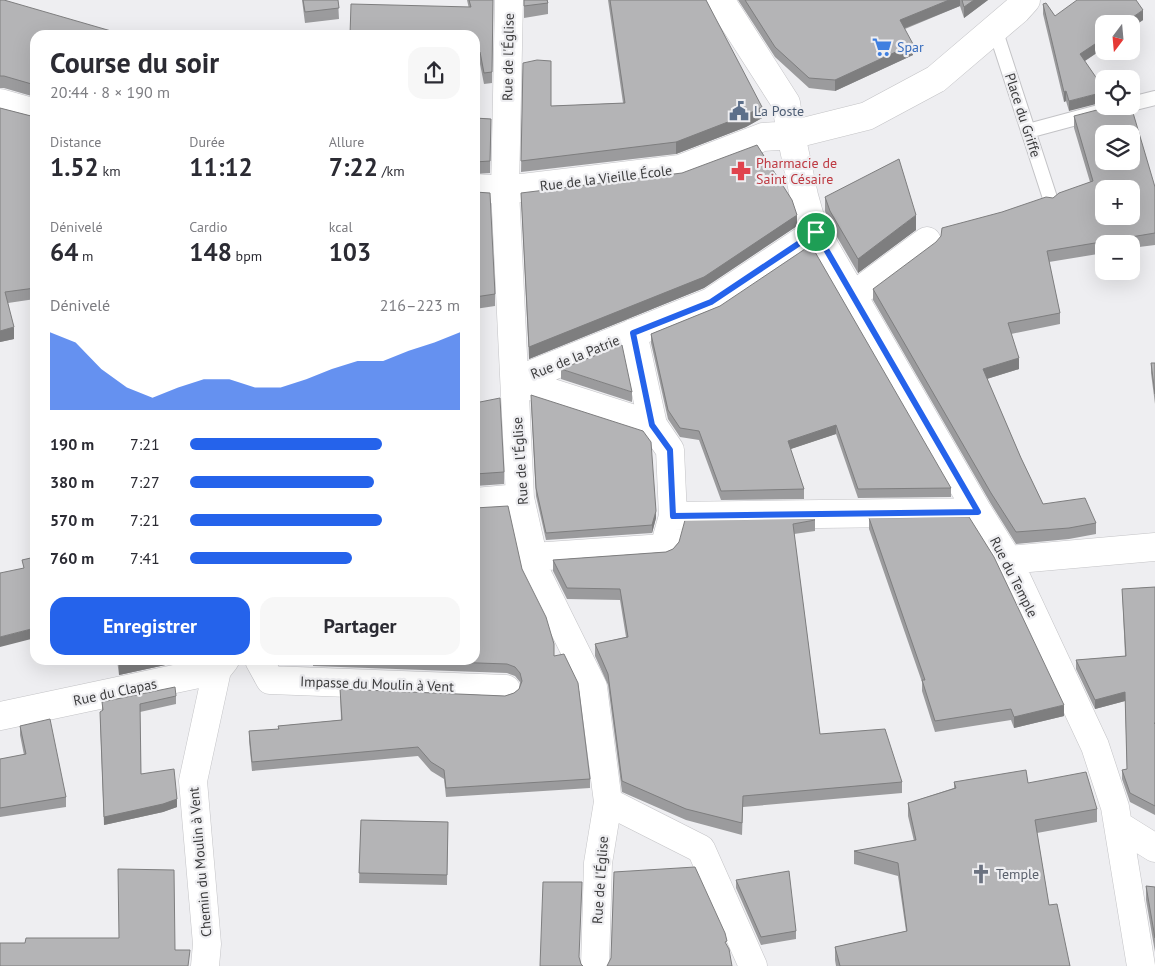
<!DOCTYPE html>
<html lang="fr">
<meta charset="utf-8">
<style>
body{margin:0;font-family:"PT Sans",sans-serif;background:#f7f7f7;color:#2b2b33;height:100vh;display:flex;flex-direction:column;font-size:19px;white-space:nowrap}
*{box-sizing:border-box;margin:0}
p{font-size:16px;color:#7c7c81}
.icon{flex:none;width:28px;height:28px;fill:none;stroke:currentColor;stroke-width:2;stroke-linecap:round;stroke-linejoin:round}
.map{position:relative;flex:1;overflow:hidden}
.panel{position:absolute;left:30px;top:30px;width:450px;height:635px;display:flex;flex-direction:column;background:#fff;border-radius:15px;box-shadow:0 5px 20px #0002}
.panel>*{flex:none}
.needle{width:32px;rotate:196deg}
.buttons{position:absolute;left:1095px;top:15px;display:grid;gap:10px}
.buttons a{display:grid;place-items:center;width:45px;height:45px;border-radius:10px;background:#fff;box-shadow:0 5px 20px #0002;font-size:25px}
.pin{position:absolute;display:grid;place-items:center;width:42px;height:42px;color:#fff;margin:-21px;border:2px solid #fff;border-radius:50%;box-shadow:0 1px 5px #0007}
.round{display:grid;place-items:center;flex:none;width:52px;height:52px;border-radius:15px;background:#f7f7f7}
.head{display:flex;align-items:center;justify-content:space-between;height:85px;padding:0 20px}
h1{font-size:28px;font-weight:700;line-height:38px}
.stats{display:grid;grid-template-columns:repeat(3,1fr);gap:8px;height:85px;padding:5px 20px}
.stats div{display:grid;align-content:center}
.stats b{font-size:25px;font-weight:700}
.stats small{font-size:14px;font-weight:400}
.stats p{font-size:14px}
.chart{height:140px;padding:10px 20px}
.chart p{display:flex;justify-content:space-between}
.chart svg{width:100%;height:90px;margin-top:5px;fill:#2563eb;opacity:.7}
.primary-button{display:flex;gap:10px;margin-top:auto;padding:10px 20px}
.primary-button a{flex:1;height:58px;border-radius:15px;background:#2563eb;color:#fff;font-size:20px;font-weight:700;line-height:58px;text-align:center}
.primary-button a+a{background:#f7f7f7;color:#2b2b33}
ul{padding:0 20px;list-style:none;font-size:16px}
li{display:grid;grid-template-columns:80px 60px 1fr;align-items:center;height:38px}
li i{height:12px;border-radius:6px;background:#2563eb}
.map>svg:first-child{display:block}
</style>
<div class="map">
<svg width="1155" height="966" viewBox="0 0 1155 966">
<rect width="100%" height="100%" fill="#eeeef1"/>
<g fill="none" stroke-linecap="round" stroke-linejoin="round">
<defs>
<path id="lane" d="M 995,29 L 1051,201
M 1131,104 L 1155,98
M 1028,131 L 1121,106"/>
<path id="street" d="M 509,0 L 505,190 L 520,498 L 537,574 L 593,687 L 608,802 L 598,863 L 595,966
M 720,0 L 786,103 L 791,135 L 804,196 L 809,214 L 816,232 L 978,512 L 1008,560 L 1095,746 L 1115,807 L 1141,966
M 0,103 L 35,113
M 475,188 L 505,190 L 680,169 L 763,137 L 791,135 L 867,116 L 936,79 L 1017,10 L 1026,0
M 854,295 L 927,241
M 633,333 L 653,425
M 515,381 L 653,425 L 670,450 L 673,516 L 664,548 L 533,557
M 515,381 L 711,302 L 816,232
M 475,502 L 520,498
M 673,516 L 978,512
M 1008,560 L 1155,547
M 259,660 L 270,680 L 506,689
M 0,716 L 217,670 L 225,660
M 608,802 L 701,849 L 753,966
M 1118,825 L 1155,848
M 205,966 L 207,944 L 193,781 L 217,670"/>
</defs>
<use href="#lane" stroke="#c3c3c6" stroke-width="16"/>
<use href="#street" stroke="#c3c3c6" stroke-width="29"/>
<use href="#lane" stroke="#fff" stroke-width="14"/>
<use href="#street" stroke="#fff" stroke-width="28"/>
</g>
<path fill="#9b9b9d" d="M 0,0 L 35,35 L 35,97 L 4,88 L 0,88 Z
M 302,0 L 338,0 L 339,19 L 305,23 Z
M 467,0 L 493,0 L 492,83 L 484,84 L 480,64 L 475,64 L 475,35 Z
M 524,0 L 548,0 L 548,14 L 524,18 Z
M 608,0 L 706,0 L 762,118 L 746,127 L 676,154 L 521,172 L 523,63 L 551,106 L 623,103 Z
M 738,0 L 988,0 L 964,18 L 960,6 L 905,29 L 913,55 L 835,91 L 809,88 L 775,57 Z
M 1043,4 L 1055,16 L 1143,20 L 1131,28 L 1131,24 L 1104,24 L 1104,48 L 1085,61 L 1069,111 L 1066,101 L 1064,102 L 1043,14 Z
M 0,108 L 31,116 L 35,116 L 35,299 L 8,303 L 14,339 L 0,342 Z
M 1074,116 L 1155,187 L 1155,245 L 1131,248 L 1131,244 L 1104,244 L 1104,253 L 1049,262 L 1060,313 L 1060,324 L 1011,334 L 1019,369 L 987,379 L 1021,458 L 1043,504 L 1096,523 L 1096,534 L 1069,539 L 1016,544 L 991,504 L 873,300 L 873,289 L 1053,198 L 1090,182 L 1074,128 Z
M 475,118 L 491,119 L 490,173 L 475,174 Z
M 475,192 L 495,294 L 495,306 L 475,309 Z
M 521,193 L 797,226 L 704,288 L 529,359 Z
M 825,197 L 916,230 L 858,273 L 830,225 L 825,211 Z
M 720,306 L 951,488 L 951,497 L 858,498 L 836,434 L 790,449 L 804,489 L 804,499 L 721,500 L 699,440 L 680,437 L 668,419 L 651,343 L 651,334 Z
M 1151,363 L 1155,363 L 1155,404 L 1151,373 Z
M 561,369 L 632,392 L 632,402 L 561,379 Z
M 531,402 L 656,518 L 652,533 L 546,540 L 536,496 Z
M 475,403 L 504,472 L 504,484 L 475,486 Z
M 475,508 L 522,569 L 554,656 L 590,779 L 590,788 L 446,797 L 444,779 L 431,771 L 418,756 L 252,771 L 249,741 L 249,731 L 278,729 L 278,726 L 341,720 L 340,689 L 505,696 L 514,693 L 519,689 L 520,684 L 520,682 L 515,676 L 507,673 L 313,666 L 313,660 L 475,660 L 477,537 L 475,524 Z
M 869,518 L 1064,716 L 1014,728 L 1011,720 L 935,732 L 922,691 L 922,682 L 869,529 Z
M 815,520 L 815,531 L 794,534 L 820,734 L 902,782 L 902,793 L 743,807 L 742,835 L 686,820 L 622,792 L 608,685 L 595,656 L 595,644 L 626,637 L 620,600 L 567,599 L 553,571 L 553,560 L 666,552 L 673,549 L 679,542 Z
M 1155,587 L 1155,815 L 1130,802 L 1122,779 L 1122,770 L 1127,769 L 1125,701 L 1095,709 L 1076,669 L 1076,660 L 1125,656 L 1122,589 Z
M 117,660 L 170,660 L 170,664 L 119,675 Z
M 176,696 L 176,704 L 140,712 L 141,774 L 177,807 L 163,812 L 104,825 L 100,720 L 102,711 L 102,702 Z
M 20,726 L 66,797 L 66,807 L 0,817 L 0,759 L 24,755 L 20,735 Z
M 954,782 L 1028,783 L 1097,809 L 1097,822 L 1037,833 L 1049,905 L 1070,966 L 836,966 L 835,960 L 835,947 L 906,931 L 898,876 L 854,864 L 854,851 L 914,841 L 908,816 L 908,803 L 954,788 Z
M 361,820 L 448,822 L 447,885 L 359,883 Z
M 736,880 L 796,931 L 796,939 L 761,945 L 736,888 Z
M 1146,886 L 1155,887 L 1155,952 L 1146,900 Z"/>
<path fill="#7e7e7f" d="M 949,0 L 960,0 L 960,6 L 900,30 L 900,20 Z
M 974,0 L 988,0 L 964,18 L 964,7 Z
M 1143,10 L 1143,20 L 1131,28 L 1131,24 L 1123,24 Z
M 1104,38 L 1104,48 L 1080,64 L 1080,54 Z
M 913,44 L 913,55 L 835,91 L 835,80 Z
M 1066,91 L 1066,101 L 1064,102 L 1064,92 Z
M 1104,92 L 1104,102 L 1069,111 L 1069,101 Z
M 762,107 L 762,118 L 746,127 L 676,154 L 676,142 Z
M 797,215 L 797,226 L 704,288 L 529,359 L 529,347 Z
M 916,215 L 916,230 L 858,273 L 858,259 Z
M 14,327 L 14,339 L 0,342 L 0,331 Z
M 1019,358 L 1019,369 L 983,380 L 983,369 Z
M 836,425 L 836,434 L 788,450 L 788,441 Z
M 656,511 L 656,518 L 652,533 L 652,525 Z
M 35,628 L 35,638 L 0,647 L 0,637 Z
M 144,660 L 170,660 L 170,664 L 119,675 L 119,665 Z
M 1125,692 L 1125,701 L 1095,709 L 1095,700 Z
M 1064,705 L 1064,716 L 1014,728 L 1014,717 Z
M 177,799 L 177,807 L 163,812 L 104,825 L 104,817 Z"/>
<path fill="#b4b4b6" stroke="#7e7e7f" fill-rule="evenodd" d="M 0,0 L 4,0 L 125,35 L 35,35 L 35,85 L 4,76 L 0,76 Z
M 303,0 L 338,0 L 339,8 L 305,12 Z
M 469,0 L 493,0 L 492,72 L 484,73 L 480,52 L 475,52 L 475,35 L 350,35 L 351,4 L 471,7 Z
M 524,0 L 547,0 L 548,3 L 524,6 Z
M 610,0 L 706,0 L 762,107 L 746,115 L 676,142 L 521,161 L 523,63 L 537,60 L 551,61 L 551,106 L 625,103 Z
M 745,0 L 949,0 L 900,20 L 913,44 L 835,80 L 809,78 L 775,47 Z
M 962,0 L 974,0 L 964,7 Z
M 1077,0 L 1136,0 L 1143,10 L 1123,24 L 1104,24 L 1104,38 L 1080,54 L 1104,89 L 1104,92 L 1069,101 L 1066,91 L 1064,92 L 1043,4 L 1046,3 L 1055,16 Z
M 1112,106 L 1116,106 L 1117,108 L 1123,106 L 1131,106 L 1155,187 L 1155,233 L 1047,251 L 1060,313 L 1008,323 L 1019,358 L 983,369 L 1021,458 L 1043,504 L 1085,498 L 1096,523 L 1069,528 L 1016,532 L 991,493 L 873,289 L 936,242 L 941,236 L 942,228 L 1002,212 L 1046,197 L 1053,198 L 1059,193 L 1093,181 L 1074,116 ZM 1104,134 L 1131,134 L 1131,161 L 1104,161 ZM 1104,189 L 1131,189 L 1131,216 L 1104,216 Z
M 0,108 L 31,116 L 35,116 L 35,288 L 5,292 L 14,327 L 0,331 Z
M 475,118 L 491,119 L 490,161 L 475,162 Z
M 757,145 L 792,200 L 797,215 L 704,277 L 529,347 L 521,193 L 682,173 Z
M 899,159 L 916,215 L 858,259 L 830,211 L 825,197 Z
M 475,192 L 490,193 L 495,294 L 475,297 Z
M 811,245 L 951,488 L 858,489 L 836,425 L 788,441 L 804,489 L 721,491 L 699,431 L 680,428 L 668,410 L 651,334 L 720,306 Z
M 622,345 L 632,392 L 561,369 Z
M 1151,363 L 1155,363 L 1155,394 Z
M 531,395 L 643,431 L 651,442 L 656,511 L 652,525 L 546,533 L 536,488 Z
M 500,398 L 504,472 L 475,474 L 475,403 Z
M 508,506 L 522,569 L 546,617 L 554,644 L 554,656 L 564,654 L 578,683 L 590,779 L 446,788 L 444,770 L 431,762 L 418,747 L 252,762 L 249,731 L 279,729 L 278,726 L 342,720 L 340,689 L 505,696 L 514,693 L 519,689 L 522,681 L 520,673 L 515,667 L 507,664 L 393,660 L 475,660 L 475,538 L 479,537 L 475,515 L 475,508 Z
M 969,517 L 994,557 L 1064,705 L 1014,717 L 1011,709 L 935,721 L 922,680 L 925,680 L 869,518 Z
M 814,519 L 815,520 L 793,524 L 820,734 L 885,729 L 902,782 L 743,796 L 742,823 L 686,809 L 622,781 L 608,674 L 595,644 L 628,637 L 620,589 L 567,588 L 553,560 L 666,552 L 673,549 L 679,542 L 685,520 Z
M 35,557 L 35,628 L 0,637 L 0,573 L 24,568 L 22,560 Z
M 1155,587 L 1155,723 L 1154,723 L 1155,724 L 1155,806 L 1130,793 L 1122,770 L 1127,769 L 1125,692 L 1095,700 L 1076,660 L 1126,656 L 1122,589 Z
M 118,660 L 144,660 L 119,665 Z
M 175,687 L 176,696 L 140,704 L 141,774 L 174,769 L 177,799 L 163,804 L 104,817 L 100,712 L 103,710 L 102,702 Z
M 50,719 L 66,797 L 0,808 L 0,759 L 26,754 L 20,726 Z
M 1026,770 L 1028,783 L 1086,772 L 1097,809 L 1035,820 L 1049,905 L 1057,904 L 1070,966 L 840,966 L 835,947 L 907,931 L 898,863 L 854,851 L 916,840 L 908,803 L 956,788 L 954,782 Z
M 361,820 L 448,822 L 447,875 L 359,873 Z
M 695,867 L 725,933 L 727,941 L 725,942 L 729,949 L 732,966 L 607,966 L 611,958 L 614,872 Z
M 118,869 L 174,870 L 175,950 L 190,950 L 188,966 L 0,966 L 0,943 L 25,943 L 26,938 L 119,938 Z
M 789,871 L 796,931 L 761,937 L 736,880 Z
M 543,882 L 582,882 L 579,957 L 581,964 L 583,966 L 540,966 Z
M 1146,886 L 1155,887 L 1155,938 Z"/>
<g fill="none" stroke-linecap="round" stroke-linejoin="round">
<defs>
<path id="route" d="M 816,232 L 978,512 L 673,516 L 670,450 L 652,425 L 633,333 L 711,302 Z"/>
</defs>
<use href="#route" stroke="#fff" stroke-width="10"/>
<use href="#route" stroke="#2563eb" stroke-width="6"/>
</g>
<defs>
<symbol id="supermarket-bare" viewBox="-9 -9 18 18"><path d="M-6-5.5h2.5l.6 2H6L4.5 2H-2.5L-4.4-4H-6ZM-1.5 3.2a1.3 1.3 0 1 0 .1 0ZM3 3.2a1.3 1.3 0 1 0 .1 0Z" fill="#3f7fe0" stroke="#eeeef1" stroke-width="2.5" paint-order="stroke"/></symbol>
<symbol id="civic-bare" viewBox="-9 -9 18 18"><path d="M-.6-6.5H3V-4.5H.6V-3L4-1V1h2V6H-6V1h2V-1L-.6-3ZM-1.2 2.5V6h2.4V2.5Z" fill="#5c6f8a" stroke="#eeeef1" stroke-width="2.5" paint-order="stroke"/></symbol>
<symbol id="pharmacy-bare" viewBox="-9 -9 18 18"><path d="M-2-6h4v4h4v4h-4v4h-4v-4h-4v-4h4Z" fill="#e0444e" stroke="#eeeef1" stroke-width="2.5" paint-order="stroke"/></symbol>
<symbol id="church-bare" viewBox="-9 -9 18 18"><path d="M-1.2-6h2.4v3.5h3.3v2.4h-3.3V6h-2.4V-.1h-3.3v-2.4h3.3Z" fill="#6b7280" stroke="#eeeef1" stroke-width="2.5" paint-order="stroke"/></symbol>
</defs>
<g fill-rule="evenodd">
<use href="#supermarket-bare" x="868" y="33" width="28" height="28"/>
<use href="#civic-bare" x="725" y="97" width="28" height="28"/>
<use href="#pharmacy-bare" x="727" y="157" width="28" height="28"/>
<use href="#church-bare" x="967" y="860" width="28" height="28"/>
</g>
<g text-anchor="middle" stroke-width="4.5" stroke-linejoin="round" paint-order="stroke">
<g font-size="14" fill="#366cbe" stroke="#eeeef1" text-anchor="start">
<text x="897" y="52">Spar</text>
</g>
<g font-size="14" fill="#3b3b3c" stroke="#eeeef1">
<text transform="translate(508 57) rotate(-89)" y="5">Rue de l'Église</text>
<text transform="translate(1023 115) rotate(72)" y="5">Place du Griffe</text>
<text transform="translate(606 178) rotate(-7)" y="5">Rue de la Vieille École</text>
<text transform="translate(575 357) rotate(-22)" y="5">Rue de la Patrie</text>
<text transform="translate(520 461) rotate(-94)" y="5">Rue de l'Église</text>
<text transform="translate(1014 577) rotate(63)" y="5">Rue du Temple</text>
<text transform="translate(377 684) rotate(2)" y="5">Impasse du Moulin à Vent</text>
<text transform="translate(115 692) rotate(-12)" y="5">Rue du Clapas</text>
<text transform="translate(200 862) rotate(-95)" y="5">Chemin du Moulin à Vent</text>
<text transform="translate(600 880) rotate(-86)" y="5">Rue de l'Église</text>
</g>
<g font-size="14" fill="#4e5e75" stroke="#eeeef1" text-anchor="start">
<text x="754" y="116">La Poste</text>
</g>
<g font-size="14" fill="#be3a42" stroke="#eeeef1" text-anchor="start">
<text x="756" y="168">Pharmacie de<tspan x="756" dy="16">Saint Césaire</tspan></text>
</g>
<g font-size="14" fill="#5b616d" stroke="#eeeef1" text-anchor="start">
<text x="996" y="879">Temple</text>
</g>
</g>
</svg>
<div class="buttons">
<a><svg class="needle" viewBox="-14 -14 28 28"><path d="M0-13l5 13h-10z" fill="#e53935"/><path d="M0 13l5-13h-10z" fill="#7c7c81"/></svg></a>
<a><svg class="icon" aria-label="locate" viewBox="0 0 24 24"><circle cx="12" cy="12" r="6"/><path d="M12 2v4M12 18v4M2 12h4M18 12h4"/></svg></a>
<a><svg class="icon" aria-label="layers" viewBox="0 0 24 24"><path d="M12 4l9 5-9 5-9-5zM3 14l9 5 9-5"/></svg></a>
<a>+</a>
<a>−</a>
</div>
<div class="pin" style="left:816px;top:232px;background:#1e9e55"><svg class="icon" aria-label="arrive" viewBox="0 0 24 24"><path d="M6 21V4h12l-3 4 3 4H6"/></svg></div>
<section class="panel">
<div class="head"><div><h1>Course du soir</h1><p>20:44 · 8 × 190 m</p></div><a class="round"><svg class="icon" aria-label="share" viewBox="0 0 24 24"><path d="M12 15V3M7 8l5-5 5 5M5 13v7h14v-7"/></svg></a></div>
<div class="stats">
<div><p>Distance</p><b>1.52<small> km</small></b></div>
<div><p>Durée</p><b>11:12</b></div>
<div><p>Allure</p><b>7:22<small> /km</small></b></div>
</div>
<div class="stats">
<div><p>Dénivelé</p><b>64<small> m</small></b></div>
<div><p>Cardio</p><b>148<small> bpm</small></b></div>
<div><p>kcal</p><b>103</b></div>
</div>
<div class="chart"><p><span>Dénivelé</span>216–223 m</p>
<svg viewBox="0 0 160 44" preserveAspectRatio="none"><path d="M0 44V6L10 11L20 24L30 33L40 38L50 33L60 29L70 29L80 33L90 33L100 29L110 24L120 20L130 20L140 15L150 11L160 6V44z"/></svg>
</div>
<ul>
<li><b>190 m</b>7:21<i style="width:71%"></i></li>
<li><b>380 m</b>7:27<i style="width:68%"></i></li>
<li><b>570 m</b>7:21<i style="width:71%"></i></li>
<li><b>760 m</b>7:41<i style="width:60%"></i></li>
</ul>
<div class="primary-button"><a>Enregistrer</a><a>Partager</a></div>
</section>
</div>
